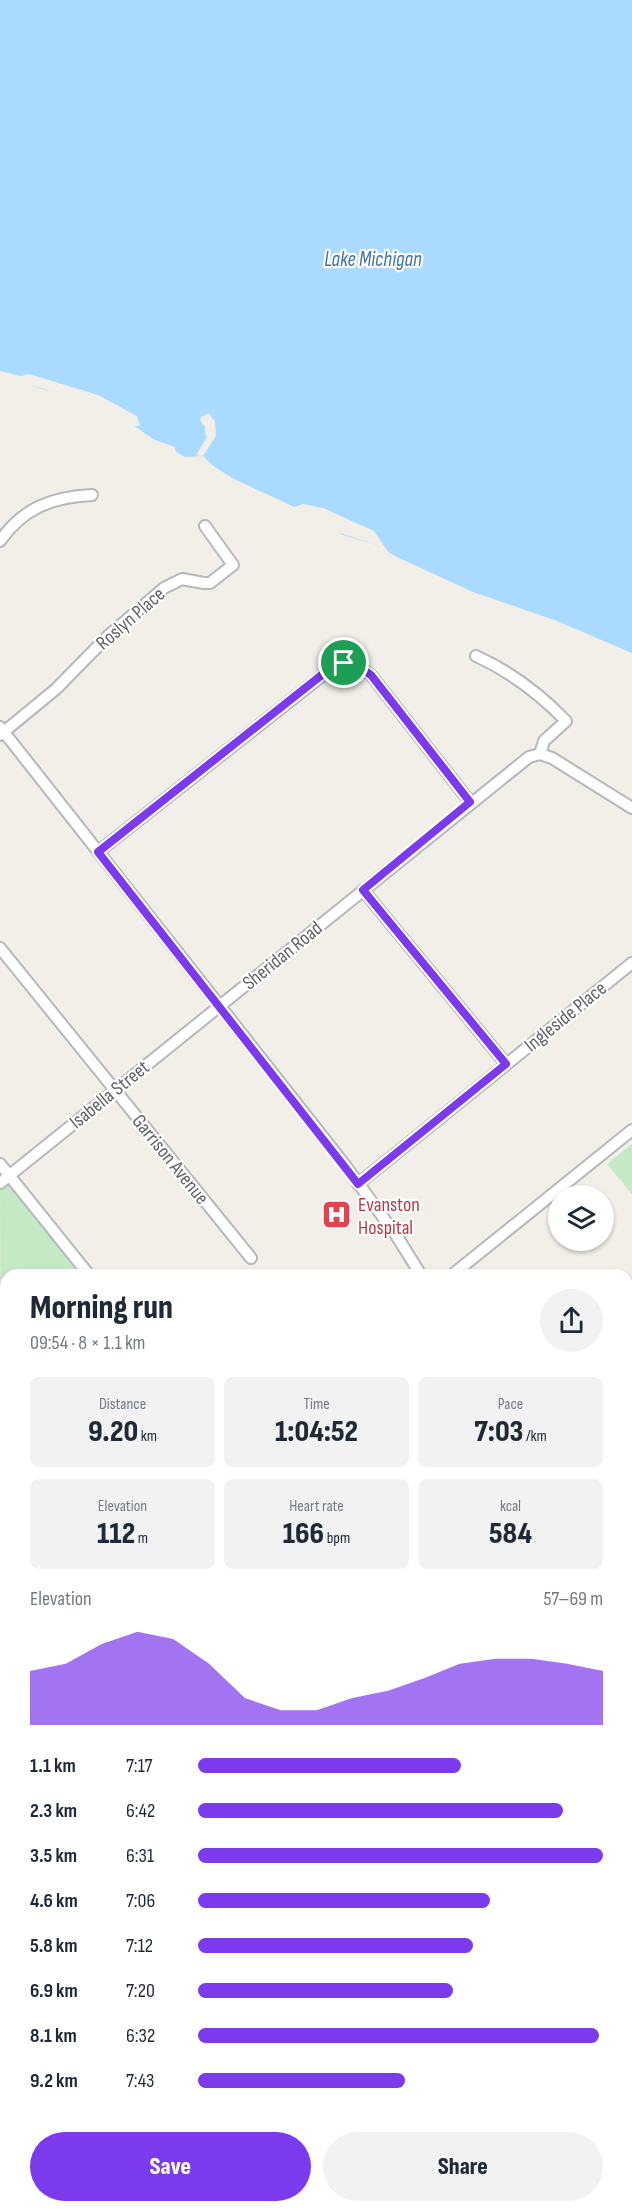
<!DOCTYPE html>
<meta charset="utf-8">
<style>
body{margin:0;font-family:"Sofia Sans Condensed",sans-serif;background:#f2f2f3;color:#1f2937;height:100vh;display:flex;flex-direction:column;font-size:22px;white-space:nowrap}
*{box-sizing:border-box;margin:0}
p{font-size:20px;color:#747a83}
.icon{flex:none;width:33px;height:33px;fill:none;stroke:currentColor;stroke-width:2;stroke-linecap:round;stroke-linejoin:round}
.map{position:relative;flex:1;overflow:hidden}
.side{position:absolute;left:0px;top:1269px;width:633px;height:944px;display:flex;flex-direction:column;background:#fff;border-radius:18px 18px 0 0;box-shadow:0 2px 4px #0004}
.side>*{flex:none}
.controls{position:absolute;left:548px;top:1185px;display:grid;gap:12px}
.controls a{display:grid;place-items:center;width:66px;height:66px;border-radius:50%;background:#fff;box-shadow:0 2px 4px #0004;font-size:30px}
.pin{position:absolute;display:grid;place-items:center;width:51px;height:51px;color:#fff;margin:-26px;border:3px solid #fff;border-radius:50%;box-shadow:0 2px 6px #0007}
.round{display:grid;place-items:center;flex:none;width:63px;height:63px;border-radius:32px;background:#f2f2f3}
.overview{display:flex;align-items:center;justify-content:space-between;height:102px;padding:0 30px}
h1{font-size:33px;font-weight:800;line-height:45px}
.figures{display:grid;grid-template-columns:repeat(3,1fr);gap:9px;height:102px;padding:6px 30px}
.figures div{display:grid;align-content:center;border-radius:9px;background:#f2f2f3;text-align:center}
.figures b{font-size:30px;font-weight:800}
.figures small{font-size:16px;font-weight:400}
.figures p{font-size:16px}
.chart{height:168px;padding:12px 30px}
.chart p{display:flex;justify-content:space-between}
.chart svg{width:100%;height:108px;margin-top:6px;fill:#7c3aed;opacity:.7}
.cta{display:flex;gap:12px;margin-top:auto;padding:12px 30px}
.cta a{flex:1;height:69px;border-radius:36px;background:#7c3aed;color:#fff;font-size:24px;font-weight:800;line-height:69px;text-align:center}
.cta a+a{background:#f2f2f3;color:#1f2937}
ul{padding:0 30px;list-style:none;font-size:20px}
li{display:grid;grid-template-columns:96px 72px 1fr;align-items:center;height:45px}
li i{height:15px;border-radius:8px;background:#7c3aed}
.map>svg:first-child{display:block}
</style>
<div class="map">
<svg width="632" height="2212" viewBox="0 0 632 2212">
<rect width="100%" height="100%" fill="#f1efe8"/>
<path fill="#c5e8c5" d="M 632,1144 L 632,1194 L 607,1164 Z
M 0,1172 L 82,1275 L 6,1275 L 6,1486 L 1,1489 Z
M 0,1517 L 6,1520 L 6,1597 L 0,1589 Z
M 627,1844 L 632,1847 L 632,1895 L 627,1897 Z
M 632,1920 L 632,2060 L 627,2064 L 627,1922 Z
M 261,2206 L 493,2207 L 487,2212 L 254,2212 Z"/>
<path fill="#aadaff" d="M 0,0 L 632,0 L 632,653 L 557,621 L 473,592 L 397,557 L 377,545 L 343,535 L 303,511 L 232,478 L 212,465 L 203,456 L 185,457 L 176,452 L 175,447 L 153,439 L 133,425 L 75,399 L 0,376 Z
M 0,1310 L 6,1318 L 6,1374 L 0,1366 Z
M 320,2207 L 354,2207 L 354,2212 L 319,2212 Z"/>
<path fill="#f1efe8" d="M 0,371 L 21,376 L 29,374 L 98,395 L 137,416 L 140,426 L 132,426 L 42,388 L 0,379 Z
M 209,413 L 215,422 L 216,436 L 203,456 L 196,455 L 207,437 L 205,434 L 205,427 L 200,420 L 201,417 Z
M 303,504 L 323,508 L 374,531 L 389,553 L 377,545 L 334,531 L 294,507 Z"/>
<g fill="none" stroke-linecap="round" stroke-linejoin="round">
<defs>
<path id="minor" d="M 0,541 C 23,508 52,497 92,495
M 476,656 C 511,672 539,693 566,721 L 544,741 L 540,754
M 0,727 L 345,1165 L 396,1235 L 421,1275
M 0,735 L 56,689 L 109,635 L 164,588 L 182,579 L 204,583 L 210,583 L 233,565 L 205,526
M 98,852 L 328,671 C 348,660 353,662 371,675 L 470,802
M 363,890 L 506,1064
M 0,948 L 251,1258
M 0,1164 L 89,1275
M 0,1183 L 529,757 L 540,754 L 552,758 L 632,808
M 358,1184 L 632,963
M 452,1275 L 632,1130
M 627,1301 L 632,1297
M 0,1598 L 6,1605
M 627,1598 L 632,1594
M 627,1645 L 632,1657
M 0,1751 L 6,1746
M 0,1814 L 6,1821
M 627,1905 L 632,1902
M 627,2158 L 632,2154
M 512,2206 L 517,2212
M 0,2208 L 6,2203
M 244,2212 L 251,2206
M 561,2212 L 568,2206"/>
<path id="major" d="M 627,1519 L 632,1515
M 0,2022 L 6,2017"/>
</defs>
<use href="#minor" stroke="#b5b8bc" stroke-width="14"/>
<use href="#major" stroke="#f2c960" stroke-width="16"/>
<use href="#minor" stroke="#fff" stroke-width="10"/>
<use href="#major" stroke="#fff2af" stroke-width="14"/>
<path stroke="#b6b7b8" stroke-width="2" stroke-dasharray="1.5 8" stroke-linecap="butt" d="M 0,1496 L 6,1499
M 627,1813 L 632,1815
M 627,1823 L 632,1826"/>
</g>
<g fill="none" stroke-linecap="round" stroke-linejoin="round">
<defs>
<path id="route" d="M 344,663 L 358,666 L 371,675 L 470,802 L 363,890 L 506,1064 L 358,1184 L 98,852 L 328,670 Z"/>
</defs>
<use href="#route" stroke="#fff" stroke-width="12"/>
<use href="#route" stroke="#7c3aed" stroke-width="8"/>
</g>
<defs>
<symbol id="hospital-square" viewBox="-11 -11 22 22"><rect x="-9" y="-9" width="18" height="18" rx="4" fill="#e0444e" stroke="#fff"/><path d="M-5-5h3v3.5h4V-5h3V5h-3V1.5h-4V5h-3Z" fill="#fff"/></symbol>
</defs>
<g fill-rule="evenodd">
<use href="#hospital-square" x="320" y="1198" width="33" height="33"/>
</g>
<g text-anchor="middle" stroke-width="4.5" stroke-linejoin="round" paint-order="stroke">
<g font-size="20" fill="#5f6368" stroke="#fff">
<text transform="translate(130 618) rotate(-41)" y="7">Roslyn Place</text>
<text transform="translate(282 955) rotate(-39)" y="7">Sheridan Road</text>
<text transform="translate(565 1016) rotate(-39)" y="7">Ingleside Place</text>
<text transform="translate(109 1094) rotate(-39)" y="7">Isabella Street</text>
<text transform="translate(171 1159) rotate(51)" y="7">Garrison Avenue</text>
</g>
<g font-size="20" fill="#be3a42" stroke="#fff" text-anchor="start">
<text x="358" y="1211">Evanston<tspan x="358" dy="23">Hospital</tspan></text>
</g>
<g font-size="21" font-style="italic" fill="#4174aa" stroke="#fff">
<text x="373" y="266">Lake Michigan</text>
</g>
</g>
</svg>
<div class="controls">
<a><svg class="icon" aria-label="layers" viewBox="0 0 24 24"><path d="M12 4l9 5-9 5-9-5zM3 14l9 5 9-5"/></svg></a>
</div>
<div class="pin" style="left:344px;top:663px;background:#1e9e55"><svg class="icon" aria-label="arrive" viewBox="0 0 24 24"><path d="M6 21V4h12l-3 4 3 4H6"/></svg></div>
<section class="side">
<div class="overview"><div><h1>Morning run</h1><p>09:54 · 8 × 1.1 km</p></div><a class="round"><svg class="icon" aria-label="share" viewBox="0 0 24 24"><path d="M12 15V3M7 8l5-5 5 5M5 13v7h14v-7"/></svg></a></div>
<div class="figures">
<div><p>Distance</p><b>9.20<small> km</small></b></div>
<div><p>Time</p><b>1:04:52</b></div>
<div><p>Pace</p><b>7:03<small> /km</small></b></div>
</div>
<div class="figures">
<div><p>Elevation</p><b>112<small> m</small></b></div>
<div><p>Heart rate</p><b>166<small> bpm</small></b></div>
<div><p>kcal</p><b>584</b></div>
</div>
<div class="chart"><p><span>Elevation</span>57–69 m</p>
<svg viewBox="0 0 160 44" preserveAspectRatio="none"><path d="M0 44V22L10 19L20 11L30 6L40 9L50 19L60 33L70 38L80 38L90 33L100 30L110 25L120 19L130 17L140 17L150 19L160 22V44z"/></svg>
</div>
<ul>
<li><b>1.1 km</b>7:17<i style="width:65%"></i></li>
<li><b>2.3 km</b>6:42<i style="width:90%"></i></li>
<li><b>3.5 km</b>6:31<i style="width:100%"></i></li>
<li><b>4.6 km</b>7:06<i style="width:72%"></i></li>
<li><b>5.8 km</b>7:12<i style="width:68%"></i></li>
<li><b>6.9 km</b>7:20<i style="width:63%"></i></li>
<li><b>8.1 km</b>6:32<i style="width:99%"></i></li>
<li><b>9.2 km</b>7:43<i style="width:51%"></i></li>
</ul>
<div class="cta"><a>Save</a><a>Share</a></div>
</section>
</div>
